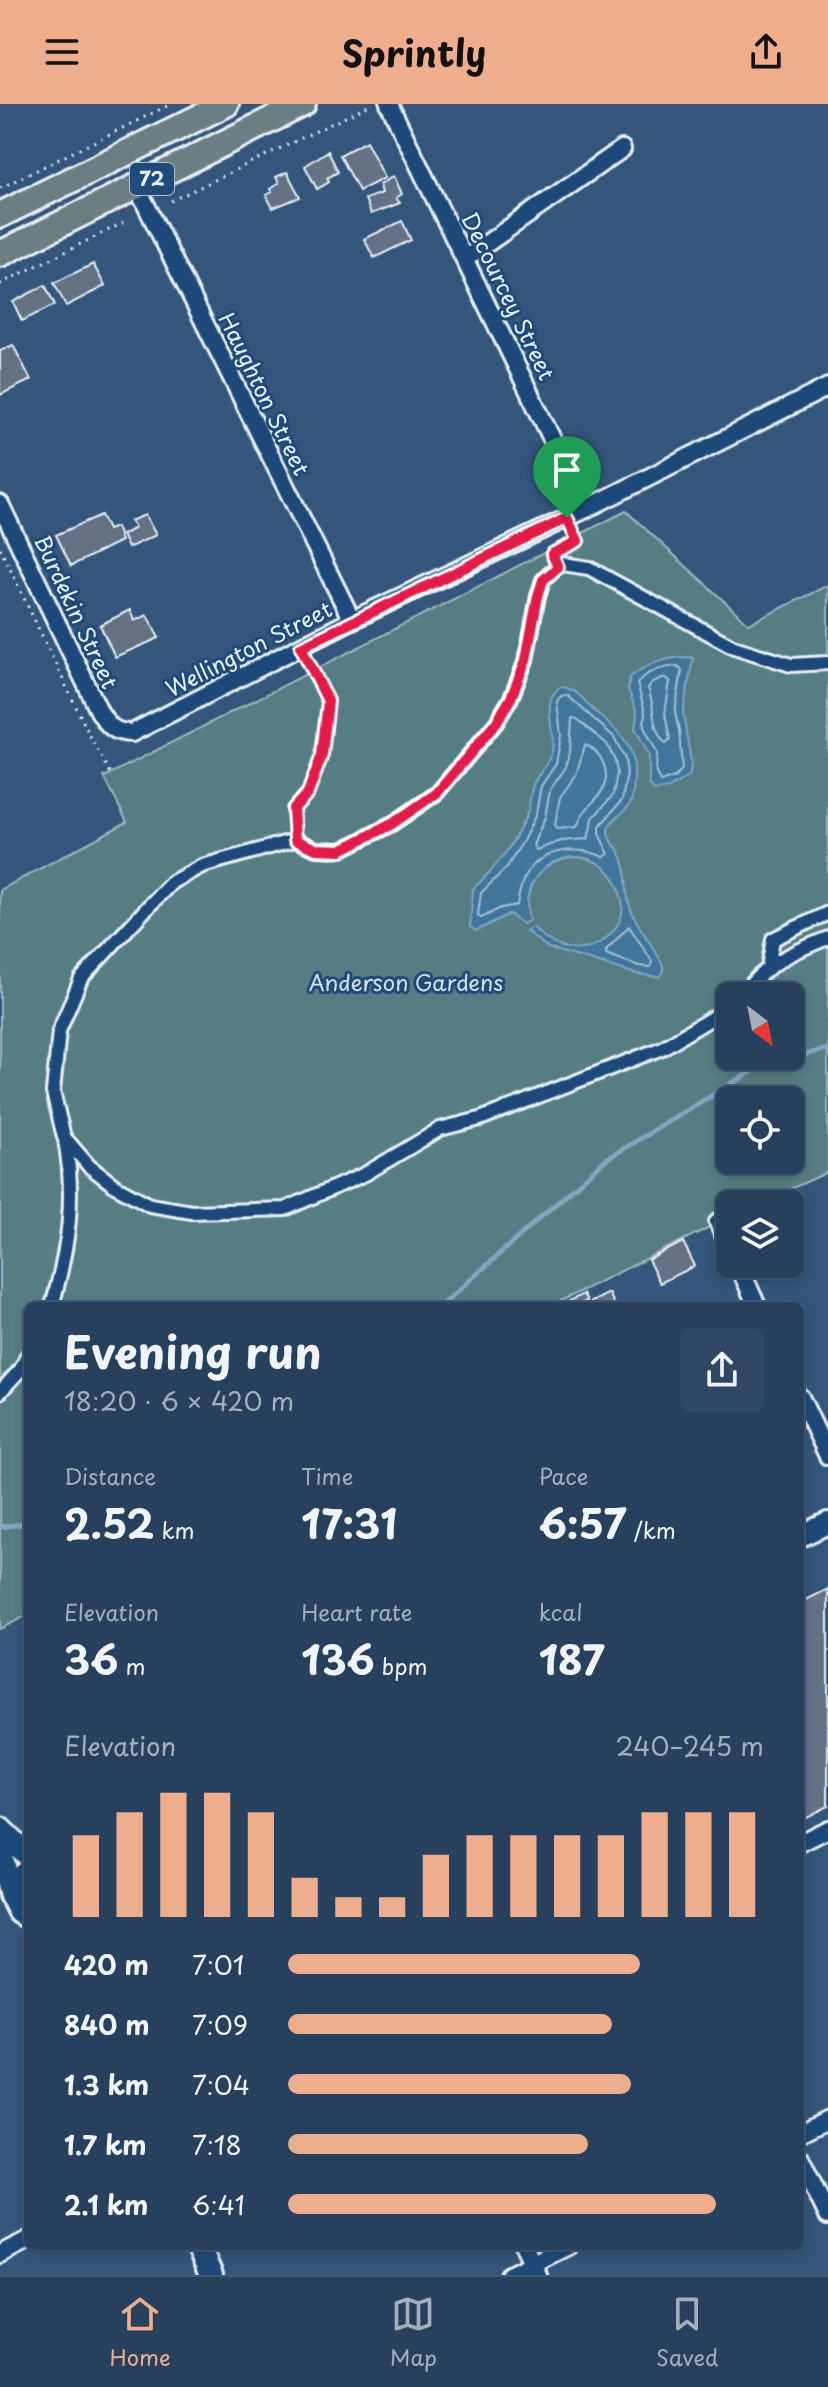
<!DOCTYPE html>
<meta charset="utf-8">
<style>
body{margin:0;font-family:"Playpen Sans",sans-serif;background:#2f4764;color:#f1f3f6;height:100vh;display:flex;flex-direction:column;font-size:30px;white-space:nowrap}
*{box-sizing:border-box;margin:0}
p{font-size:26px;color:#a4afbc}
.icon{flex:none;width:44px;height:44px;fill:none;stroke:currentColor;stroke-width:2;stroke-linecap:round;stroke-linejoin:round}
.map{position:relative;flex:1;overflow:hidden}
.details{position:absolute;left:24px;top:1198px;width:780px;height:948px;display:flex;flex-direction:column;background:#27405e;border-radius:12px;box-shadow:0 4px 12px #0003,0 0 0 2px #435973}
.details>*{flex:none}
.needle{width:52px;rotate:148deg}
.tools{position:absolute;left:716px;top:878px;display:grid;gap:16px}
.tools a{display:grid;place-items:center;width:88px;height:88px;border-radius:12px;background:#27405e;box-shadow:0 4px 12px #0003,0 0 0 2px #435973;font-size:40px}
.pin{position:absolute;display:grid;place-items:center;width:68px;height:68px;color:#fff;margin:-82px -34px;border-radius:50% 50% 50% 0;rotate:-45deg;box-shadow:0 0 8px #0007}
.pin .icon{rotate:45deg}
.round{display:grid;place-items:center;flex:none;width:84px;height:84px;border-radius:12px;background:#2f4764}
.overview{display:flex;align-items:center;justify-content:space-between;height:136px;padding:0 40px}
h1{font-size:44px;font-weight:700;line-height:60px}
.stats{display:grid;grid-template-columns:repeat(3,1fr);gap:12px;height:136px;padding:8px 40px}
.stats div{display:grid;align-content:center}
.stats b{font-size:40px;font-weight:700}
.stats small{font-size:22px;font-weight:400}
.stats p{font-size:22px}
.chart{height:224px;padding:16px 40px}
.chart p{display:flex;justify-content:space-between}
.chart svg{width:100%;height:144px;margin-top:8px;stroke:#eead8d;stroke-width:6}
ul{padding:0 40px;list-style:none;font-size:26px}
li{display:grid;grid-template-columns:128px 96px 1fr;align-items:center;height:60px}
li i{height:20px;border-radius:10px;background:#eead8d}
header{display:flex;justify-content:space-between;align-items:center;height:104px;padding:0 40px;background:#eead8d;color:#111;font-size:36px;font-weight:700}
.menu{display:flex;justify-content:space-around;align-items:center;height:112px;border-top:2px solid #435973;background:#27405e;font-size:22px;color:#a4afbc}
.menu a{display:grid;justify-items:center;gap:4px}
.menu .selected{color:#eead8d}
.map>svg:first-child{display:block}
</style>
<header><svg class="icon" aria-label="menu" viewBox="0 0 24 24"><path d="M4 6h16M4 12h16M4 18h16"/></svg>Sprintly<svg class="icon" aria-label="share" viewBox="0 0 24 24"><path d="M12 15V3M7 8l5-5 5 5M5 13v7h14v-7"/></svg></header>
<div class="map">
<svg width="828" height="2171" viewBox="0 0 828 2171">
<rect width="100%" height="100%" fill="#34567d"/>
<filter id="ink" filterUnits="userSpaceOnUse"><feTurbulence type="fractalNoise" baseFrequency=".0125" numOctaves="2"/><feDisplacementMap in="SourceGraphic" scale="16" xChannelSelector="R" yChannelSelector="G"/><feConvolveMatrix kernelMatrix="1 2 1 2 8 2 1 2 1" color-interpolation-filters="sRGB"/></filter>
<g filter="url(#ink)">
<path fill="#577d83" stroke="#a0b7be" stroke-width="2" fill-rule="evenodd" d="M 626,407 L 749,520 L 828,481 L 828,1068 L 757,1100 L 730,1100 L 730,1113 L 551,1202 L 28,1202 L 28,1511 L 0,1525 L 0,786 L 127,718 L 104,673 ZM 730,892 L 790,892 L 790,952 L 730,952 ZM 730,996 L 790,996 L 790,1056 L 730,1056 Z"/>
<path fill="#40769c" stroke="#83a7c1" stroke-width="2" d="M 681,553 L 693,554 L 683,609 L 691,658 L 690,671 L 667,685 L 654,687 L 649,680 L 649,651 L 635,624 L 637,609 L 628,585 L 630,573 C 646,561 660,556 681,553 Z
M 560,583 C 579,584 584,599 598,610 C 621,628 637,645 634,676 C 634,684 633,693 630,700 C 625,709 607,717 608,728 C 608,737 617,742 620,749 C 629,766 624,785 630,803 C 637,824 654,841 663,862 L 663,869 L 659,873 L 637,870 L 548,844 L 526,827 L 533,823 C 559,851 592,855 616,823 C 624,811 624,801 620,788 C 601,728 514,751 529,816 L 523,820 L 509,810 L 476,827 L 470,823 L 473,785 C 500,759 511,745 527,710 C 531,700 529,689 534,679 C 539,668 549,660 552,647 C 556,625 540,597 560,583 Z"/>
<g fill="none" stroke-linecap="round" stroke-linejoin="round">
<path stroke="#a5c0d3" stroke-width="2" d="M 678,562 L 682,566 L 675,609 L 679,626 L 682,665 L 675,673 L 660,678 L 656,669 L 657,649 L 644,623 L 645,608 L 637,579 C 648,567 662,563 678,562 Z
M 665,573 L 670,577 L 665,610 L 670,636 L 666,640 C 650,626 656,603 648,584 L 653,578 Z
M 567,591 L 614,633 L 625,655 L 627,670 L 622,696 L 600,722 L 600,732 L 609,750 L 604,753 C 578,741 541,744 526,771 C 520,780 519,792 517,801 L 501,804 L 481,814 L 478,811 L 481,789 L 507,763 L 523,737 L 536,710 L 541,682 L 556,660 L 561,631 L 557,597 L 561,592 Z
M 572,614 L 577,615 L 607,640 L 615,657 L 617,669 L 613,691 L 593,714 L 588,735 L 561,737 L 536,746 L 533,741 L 545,713 L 550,686 L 566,663 L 570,648 Z
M 585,641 C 601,646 611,668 603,685 C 595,700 584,702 577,723 L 558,725 L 555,721 L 560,693 L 576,671 Z
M 629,822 L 652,857 L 651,863 L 639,862 L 606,850 L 606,846 Z"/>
<path stroke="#83a7c1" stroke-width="5" d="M 441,1202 L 605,1056 L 761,962 L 828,945
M 0,1423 L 28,1419"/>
</g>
<path fill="#647183" stroke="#e8f1f8" stroke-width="2" d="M 366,37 L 385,74 L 359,87 L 340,51 Z
M 328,47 L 338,68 L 327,74 L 329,78 L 317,85 L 305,62 Z
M 287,68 L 300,93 L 273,104 L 266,91 L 272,88 L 270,85 L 279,79 L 276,73 Z
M 394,72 L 402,90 L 396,94 L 400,99 L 371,110 L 365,95 L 382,89 L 380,81 Z
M 402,117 L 411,136 L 374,154 L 364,135 Z
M 93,160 L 105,182 L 66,202 L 54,179 Z
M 45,181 L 55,201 L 22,217 L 13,198 Z
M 13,241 L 31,276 L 0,291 L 0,247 Z
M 101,411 L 108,426 L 116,423 L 121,437 L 71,462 L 56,431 Z
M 145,411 L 156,431 L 128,444 L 122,431 L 135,424 L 130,417 Z
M 130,506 L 134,517 L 147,511 L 159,534 L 115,553 L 100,521 Z
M 683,1138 L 695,1162 L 660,1179 L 648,1156 Z
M 609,1189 L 615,1202 L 584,1202 Z
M 583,1190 L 587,1197 L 576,1202 L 560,1202 Z
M 828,1485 L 828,1702 L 800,1716 L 800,1499 Z"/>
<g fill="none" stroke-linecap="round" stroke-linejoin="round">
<defs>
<path id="pedestrian" d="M 768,864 L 773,835 L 828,809
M 742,892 C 762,861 795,847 828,834
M 730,903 L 662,944 L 480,1015 L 440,1025 L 365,1070 L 285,1105 L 192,1108 L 150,1101 L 115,1082 L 89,1062 L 64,1033 L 53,988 L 59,927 L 81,875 L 147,804 L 172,778 L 202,762 L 295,736 L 316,745 L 341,746 L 392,720 L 437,689 L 496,619 L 511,594 L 526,556 L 538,492 L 543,476 L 554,465 L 563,460 L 589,464 L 734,543 L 791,561 L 828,559
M 52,1202 C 68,1144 76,1096 65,1036
M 0,1288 L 21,1265 L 28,1250"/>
<path id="minor" d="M 389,0 L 586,405
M 137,83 L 352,516
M 466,154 L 622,45
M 0,400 L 99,607 C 108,622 114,629 132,629 L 352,516 L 586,405 L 828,283
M 718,1118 L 730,1144
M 738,1160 L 757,1202
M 800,1293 L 828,1352
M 800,1739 L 828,1725
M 800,2029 L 828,2015
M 800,2054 L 828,2112
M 524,2142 L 538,2171
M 0,2150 L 28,2136
M 509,2171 L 568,2142"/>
<path id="tertiary" d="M 800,1432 L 828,1419"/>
<path id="secondary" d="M 0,1725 L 28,1752
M 0,1750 L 11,1792
M 28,1766 L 15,1777 L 12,1793 L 20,1808 L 28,1813
M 198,2142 L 211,2171"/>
<path id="primary" d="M 0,111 L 226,0
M 0,150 L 303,0"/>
</defs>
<use href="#pedestrian" stroke="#e8f1f8" stroke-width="18"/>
<use href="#minor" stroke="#e8f1f8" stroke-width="22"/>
<use href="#tertiary" stroke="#e8f1f8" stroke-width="26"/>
<use href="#secondary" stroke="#e8f1f8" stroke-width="28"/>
<use href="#primary" stroke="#e8f1f8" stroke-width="30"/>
<path stroke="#e8f1f8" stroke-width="3" stroke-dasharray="2 6" stroke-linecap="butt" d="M 0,84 L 171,0
M 171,97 L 372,0
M 0,180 L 123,119
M 0,444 L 89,630 L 113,673
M 562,445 L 578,437 L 574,428
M 293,723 L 293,705 L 308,689 L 322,651 L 325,627 L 328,597 L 308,557"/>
<use href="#pedestrian" stroke="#1f4a7a" stroke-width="12"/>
<use href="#minor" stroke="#1f4a7a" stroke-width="16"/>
<use href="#tertiary" stroke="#1f4a7a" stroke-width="20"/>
<use href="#secondary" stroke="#1f4a7a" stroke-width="22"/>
<use href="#primary" stroke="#6c7e84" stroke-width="24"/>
</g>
</g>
<g fill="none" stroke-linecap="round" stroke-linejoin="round" filter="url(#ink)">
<defs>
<path id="route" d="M 567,414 L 578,437 L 552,450 L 558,463 L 543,476 L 538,492 L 526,556 L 511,594 L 496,619 L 437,689 L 392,720 L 341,746 L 316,745 L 295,736 L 293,705 L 308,689 L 322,651 L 328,597 L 301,543 Z"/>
</defs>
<use href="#route" stroke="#fff" stroke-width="16"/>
<use href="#route" stroke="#e11d48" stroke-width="10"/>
</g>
<g text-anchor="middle" stroke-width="6" stroke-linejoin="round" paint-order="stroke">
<rect fill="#1f4a7a" stroke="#acbfd2" stroke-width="2" x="130" y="59" width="44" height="32" rx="6"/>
<g font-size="20" font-weight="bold" fill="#e8f1f8">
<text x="152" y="82">72</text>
</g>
<g font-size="22" fill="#e8f1f8" stroke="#1f4a7a">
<text transform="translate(508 192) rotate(64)" y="8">Decourcey Street</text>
<text transform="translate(264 290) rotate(64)" y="8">Haughton Street</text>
<text transform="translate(76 508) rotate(65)" y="8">Burdekin Street</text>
<text transform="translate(249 545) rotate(-27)" y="8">Wellington Street</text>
</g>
<g font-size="22" fill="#d2e0e6" stroke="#1f4a7a">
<text x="406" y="887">Anderson Gardens</text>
</g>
</g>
</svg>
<div class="tools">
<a><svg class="needle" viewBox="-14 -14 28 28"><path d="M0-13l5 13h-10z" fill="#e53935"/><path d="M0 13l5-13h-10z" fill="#a4afbc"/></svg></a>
<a><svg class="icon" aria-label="locate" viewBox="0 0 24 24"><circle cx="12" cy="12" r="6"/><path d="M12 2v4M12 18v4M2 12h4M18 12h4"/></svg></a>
<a><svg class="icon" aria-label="layers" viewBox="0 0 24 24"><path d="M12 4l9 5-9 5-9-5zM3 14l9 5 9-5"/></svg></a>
</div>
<div class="pin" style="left:567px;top:414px;background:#1e9e55"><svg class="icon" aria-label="arrive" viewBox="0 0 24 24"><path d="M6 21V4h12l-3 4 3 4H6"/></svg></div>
<section class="details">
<div class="overview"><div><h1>Evening run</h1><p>18:20 · 6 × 420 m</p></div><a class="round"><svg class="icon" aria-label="share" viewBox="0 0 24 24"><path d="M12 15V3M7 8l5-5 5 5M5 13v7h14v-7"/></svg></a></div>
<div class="stats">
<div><p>Distance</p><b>2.52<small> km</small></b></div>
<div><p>Time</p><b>17:31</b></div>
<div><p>Pace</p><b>6:57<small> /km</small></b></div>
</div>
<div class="stats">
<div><p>Elevation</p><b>36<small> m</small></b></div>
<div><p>Heart rate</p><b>136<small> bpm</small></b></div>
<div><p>kcal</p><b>187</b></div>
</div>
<div class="chart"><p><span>Elevation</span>240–245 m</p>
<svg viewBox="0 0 160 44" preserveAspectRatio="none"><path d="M5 44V19M15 44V12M25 44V6M35 44V6M45 44V12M55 44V32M65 44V38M75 44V38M85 44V25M95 44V19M105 44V19M115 44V19M125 44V19M135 44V12M145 44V12M155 44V12"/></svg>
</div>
<ul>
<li><b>420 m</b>7:01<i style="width:74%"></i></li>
<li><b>840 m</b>7:09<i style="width:68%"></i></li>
<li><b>1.3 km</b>7:04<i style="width:72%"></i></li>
<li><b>1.7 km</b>7:18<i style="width:63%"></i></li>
<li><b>2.1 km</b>6:41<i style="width:90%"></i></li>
</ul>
</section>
</div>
<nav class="menu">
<a class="selected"><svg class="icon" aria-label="home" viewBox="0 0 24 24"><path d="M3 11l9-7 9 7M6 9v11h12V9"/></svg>Home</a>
<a><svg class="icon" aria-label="map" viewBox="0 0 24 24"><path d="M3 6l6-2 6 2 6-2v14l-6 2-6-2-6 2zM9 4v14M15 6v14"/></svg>Map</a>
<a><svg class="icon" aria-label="saved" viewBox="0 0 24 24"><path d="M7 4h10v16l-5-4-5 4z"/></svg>Saved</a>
</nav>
